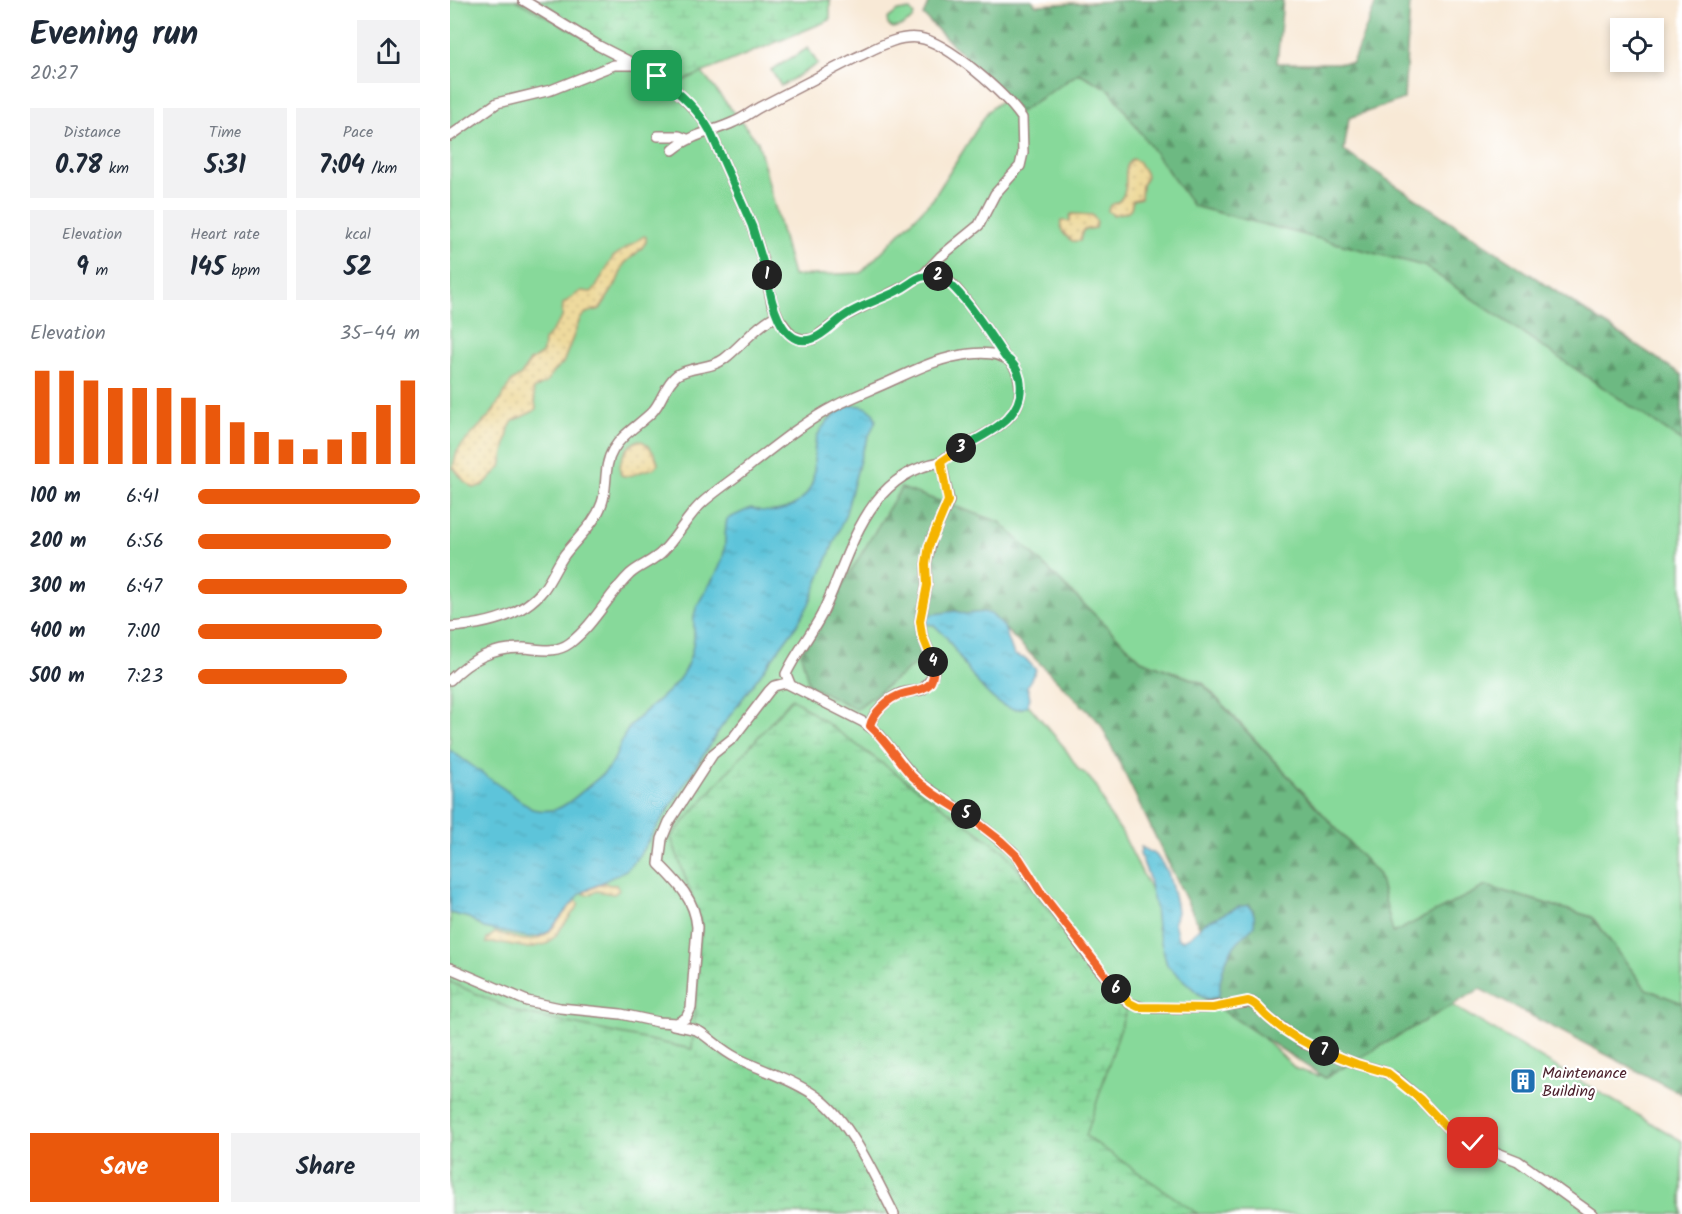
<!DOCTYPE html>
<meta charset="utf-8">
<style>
body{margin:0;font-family:Kalam,sans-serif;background:#f2f2f3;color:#1f2937;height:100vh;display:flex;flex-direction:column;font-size:22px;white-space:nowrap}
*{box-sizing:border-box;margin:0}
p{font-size:20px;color:#747a83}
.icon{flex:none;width:33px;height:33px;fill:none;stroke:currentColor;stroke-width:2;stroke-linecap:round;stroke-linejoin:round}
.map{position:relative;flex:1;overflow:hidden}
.panel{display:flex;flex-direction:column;background:#fff;width:450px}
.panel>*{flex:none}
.tools{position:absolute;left:1160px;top:18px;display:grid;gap:12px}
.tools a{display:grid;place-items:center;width:54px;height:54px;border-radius:0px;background:#fff;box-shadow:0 3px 9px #0003;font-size:30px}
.pin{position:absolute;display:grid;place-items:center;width:51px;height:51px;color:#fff;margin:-26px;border-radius:12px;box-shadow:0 3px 9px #0006}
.km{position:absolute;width:30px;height:30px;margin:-15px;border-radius:50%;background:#222;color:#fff;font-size:16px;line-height:30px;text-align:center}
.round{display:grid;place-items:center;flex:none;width:63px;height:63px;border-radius:0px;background:#f2f2f3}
.headline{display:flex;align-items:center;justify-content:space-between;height:102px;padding:0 30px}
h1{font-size:33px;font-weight:700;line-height:45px}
.stats{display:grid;grid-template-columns:repeat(3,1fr);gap:9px;height:102px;padding:6px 30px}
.stats div{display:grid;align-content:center;border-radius:0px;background:#f2f2f3;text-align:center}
.stats b{font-size:26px;font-weight:700}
.stats small{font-size:16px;font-weight:400}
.stats p{font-size:16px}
.chart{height:168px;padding:12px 30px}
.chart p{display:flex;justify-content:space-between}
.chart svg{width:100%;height:108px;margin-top:6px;stroke:#ea580c;stroke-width:6}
.cta{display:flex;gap:12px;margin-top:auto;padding:12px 30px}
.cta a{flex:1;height:69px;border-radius:0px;background:#ea580c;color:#fff;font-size:24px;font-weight:700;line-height:69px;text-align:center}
.cta a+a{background:#f2f2f3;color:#1f2937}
ul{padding:0 30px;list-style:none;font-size:20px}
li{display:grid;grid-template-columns:96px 72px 1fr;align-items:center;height:45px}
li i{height:15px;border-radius:8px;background:#ea580c}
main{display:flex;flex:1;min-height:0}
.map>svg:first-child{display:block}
</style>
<main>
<section class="panel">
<div class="headline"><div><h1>Evening run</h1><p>20:27</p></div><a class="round"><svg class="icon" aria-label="share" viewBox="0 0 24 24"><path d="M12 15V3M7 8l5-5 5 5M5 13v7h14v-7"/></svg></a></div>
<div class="stats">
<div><p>Distance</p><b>0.78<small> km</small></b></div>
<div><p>Time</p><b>5:31</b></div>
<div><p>Pace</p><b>7:04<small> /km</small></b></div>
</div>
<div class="stats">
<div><p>Elevation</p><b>9<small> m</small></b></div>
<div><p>Heart rate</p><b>145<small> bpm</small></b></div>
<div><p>kcal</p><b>52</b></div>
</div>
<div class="chart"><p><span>Elevation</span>35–44 m</p>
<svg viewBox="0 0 160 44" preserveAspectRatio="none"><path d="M5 44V6M15 44V6M25 44V10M35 44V13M45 44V13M55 44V13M65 44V17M75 44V20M85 44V27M95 44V31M105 44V34M115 44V38M125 44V34M135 44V31M145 44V20M155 44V10"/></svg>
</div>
<ul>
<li><b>100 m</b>6:41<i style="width:100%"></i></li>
<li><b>200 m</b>6:56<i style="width:87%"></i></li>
<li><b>300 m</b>6:47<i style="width:94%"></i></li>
<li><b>400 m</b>7:00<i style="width:83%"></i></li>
<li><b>500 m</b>7:23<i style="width:67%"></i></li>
</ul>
<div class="cta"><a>Save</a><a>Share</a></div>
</section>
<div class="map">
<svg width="1232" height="1214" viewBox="0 0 1232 1214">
<defs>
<pattern id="forest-firs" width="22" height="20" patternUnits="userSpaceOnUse" patternTransform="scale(1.5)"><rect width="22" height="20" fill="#6db982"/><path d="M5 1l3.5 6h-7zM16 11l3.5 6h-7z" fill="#5c966b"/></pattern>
<pattern id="wetland-marsh" width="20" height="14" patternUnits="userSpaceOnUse" patternTransform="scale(1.5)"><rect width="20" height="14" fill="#87d99a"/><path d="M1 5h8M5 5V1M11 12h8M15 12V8" fill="none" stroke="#76ba85"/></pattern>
<pattern id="sand-dots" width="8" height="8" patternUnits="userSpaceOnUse" patternTransform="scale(1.5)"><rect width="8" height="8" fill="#eeda9e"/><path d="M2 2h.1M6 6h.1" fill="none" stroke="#cebb88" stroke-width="1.8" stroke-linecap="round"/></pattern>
<pattern id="water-ripples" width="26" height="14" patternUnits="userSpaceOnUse" patternTransform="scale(1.5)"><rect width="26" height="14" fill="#5dc4da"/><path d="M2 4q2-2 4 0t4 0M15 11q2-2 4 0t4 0" fill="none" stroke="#52a8bb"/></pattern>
</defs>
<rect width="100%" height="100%" fill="#fff"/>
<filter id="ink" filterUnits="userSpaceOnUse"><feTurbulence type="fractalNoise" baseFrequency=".0167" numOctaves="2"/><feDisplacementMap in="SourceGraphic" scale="12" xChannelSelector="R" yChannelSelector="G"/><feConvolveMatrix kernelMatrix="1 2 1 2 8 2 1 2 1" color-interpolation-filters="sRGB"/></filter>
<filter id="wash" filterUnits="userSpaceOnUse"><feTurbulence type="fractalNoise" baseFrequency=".008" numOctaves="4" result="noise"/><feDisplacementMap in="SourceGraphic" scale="24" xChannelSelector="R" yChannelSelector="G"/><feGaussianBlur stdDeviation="1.35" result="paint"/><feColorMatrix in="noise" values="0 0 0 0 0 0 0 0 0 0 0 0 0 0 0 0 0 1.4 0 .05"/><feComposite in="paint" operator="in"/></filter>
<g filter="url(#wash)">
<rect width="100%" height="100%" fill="#f8e9d6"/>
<path fill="#87d99a" stroke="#687c62" stroke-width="1.5" d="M 0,0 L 144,0 L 227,42 L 308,142 L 343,276 L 411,273 L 483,199 L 538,111 L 626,42 L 748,207 L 974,266 L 1232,441 L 1232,1003 L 1196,989 L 1142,917 L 1036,886 L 943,934 L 929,875 L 753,683 L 691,660 L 572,544 L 522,638 L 614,747 L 629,770 L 635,773 L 647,787 L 658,813 L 671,831 L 740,968 L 846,1069 L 868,1076 L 993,1000 L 1232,1141 L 1232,1214 L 0,1214 Z
M 454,10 L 460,10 L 464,15 L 462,19 L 454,25 L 443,28 L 438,25 L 437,19 L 448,11 Z
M 358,48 L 368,64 L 331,86 L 321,70 Z"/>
<path fill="url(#forest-firs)" stroke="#5c6c56" stroke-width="1.5" d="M 480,0 L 582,0 L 586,5 L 682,0 L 833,0 L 827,63 L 902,63 L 927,0 L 960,2 L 954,99 L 899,118 L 894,151 L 1232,375 L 1232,441 L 974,266 L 743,206 L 660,90 L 629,73 L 570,112 L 473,15 Z
M 451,488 L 550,522 L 691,660 L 752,683 L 929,875 L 943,933 L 1036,886 L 1142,917 L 1196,989 L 1232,1003 L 1232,1094 L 1030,989 L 875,1078 L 752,997 L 803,912 L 750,928 L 650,723 L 541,615 L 476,615 L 468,662 L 406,709 L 359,685 L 351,654 Z"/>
<path fill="url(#wetland-marsh)" stroke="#687c62" stroke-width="1.5" d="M 65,0 L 380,0 L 380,20 L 225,84 Z
M 342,698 L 555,852 L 676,1011 L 636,1136 L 748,1214 L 0,1214 L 0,982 L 70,1013 L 242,1049 L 251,923 L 221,837 Z"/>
<path fill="url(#sand-dots)" stroke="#9c7c64" stroke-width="1.5" d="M 682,159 L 688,161 L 697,176 L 692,185 L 691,198 L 683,200 L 681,208 L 677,212 L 663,215 L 658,211 C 659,202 666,206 671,199 C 681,187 670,170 682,159 Z
M 622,214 L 642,215 L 647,222 L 645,228 L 633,230 L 630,241 L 622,241 C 615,235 609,231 611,221 L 620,221 L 620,216 Z
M 194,236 L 196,237 L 196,242 L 191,249 L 174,264 L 166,284 L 150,309 L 136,313 L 130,319 L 113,363 L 103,372 L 96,383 L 83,389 L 86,408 L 84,411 L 63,421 L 59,428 L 51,467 L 33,485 L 24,488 L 15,482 L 3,467 L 7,452 L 12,445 L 42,413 L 62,381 L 71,375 L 80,361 L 93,353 L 94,341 L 112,318 L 113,304 L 131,291 L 141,292 L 145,289 L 163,257 Z
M 189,440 C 198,443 206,454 208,464 L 203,469 C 191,469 182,479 171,475 C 167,461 176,446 189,440 Z
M 153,883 L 160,885 L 166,885 L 169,890 L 164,894 L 147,891 L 138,895 L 134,894 L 134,892 Z
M 125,900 L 128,903 L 128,906 L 105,936 L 96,944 L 78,948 L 53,943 L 36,943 L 37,939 L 45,933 C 56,934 66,940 77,940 C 103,940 109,915 125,900 Z"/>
<path fill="url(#water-ripples)" stroke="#547282" stroke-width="1.5" d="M 400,405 C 412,405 423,407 426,420 L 412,452 L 396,513 L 359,604 L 347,625 L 270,729 L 186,860 L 176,870 L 131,893 L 98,932 L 89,936 L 77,937 L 34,928 L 19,918 L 0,913 L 0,750 L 82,809 C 107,815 117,804 134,790 C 144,781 153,776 161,765 C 169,752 171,737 181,725 C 199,705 227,690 237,665 C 240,658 243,647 244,639 C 245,630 242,620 245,612 C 250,596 262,583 269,568 C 278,549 273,537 277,519 L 301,508 C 324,517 353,508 362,483 C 367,469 361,451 367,437 C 373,423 387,411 400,405 Z
M 506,611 L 515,614 L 534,612 L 541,614 L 554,627 L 564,655 L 576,659 L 586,670 L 577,686 L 580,698 L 577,706 C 547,724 510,657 497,638 C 493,633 488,629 484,625 L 475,624 L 476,615 Z
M 691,847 L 706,855 L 718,872 L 726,904 L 727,912 L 724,922 L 728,939 L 732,940 L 740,937 L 754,923 L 788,907 L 799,905 C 805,913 805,917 804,926 C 786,941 775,955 771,978 C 769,985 771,991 768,997 L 759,999 L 752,997 L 717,965 L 707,927 L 705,907 L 698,875 L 690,854 Z"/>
</g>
<g filter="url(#ink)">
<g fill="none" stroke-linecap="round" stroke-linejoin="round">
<defs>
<path id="lane" d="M 73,0 L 149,46 L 196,70 L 221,85 L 251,117 L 260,131 L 302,226 L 313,261 L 322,303 L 329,319 L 342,336 L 354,340 L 363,339 L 393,317 L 459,284 L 474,274 L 490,257 L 529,225 L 545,194 L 570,166 L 573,153 L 572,118 C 556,95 498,42 469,38 C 446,35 425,49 405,58 C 374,74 343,90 312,106 C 302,111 294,118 284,122 C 263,132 241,134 223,150
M 0,136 L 47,103 L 101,90 L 164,65 L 184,65
M 208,136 L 229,136 L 237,139
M 474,274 C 480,275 487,275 493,277 C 509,285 543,340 555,357
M 0,627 C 34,625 72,617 94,589 C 102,578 107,565 115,554 C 128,537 145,524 152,503 C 158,486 153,466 163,450 C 172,434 189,425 202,412 C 212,402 215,384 227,375 C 241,366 261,369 274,359 C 291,346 303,329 322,318 L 329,319
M 0,680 C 21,659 42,648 73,648 C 90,649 105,654 120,643 C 145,624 158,595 180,574 C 190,565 204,561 213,551 C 228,536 237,516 253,502 C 269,488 287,477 303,463 C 329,443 356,421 385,406 C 404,396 424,389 443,380 C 469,368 491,357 520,354 C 539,352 562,353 568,375 C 583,428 518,435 491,462 L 499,501 L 482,538 L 476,564 L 477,585 L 470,621 L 472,635 L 484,663 L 484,670 L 482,678 L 473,689 C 466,692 456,691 449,694 C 436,700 423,713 420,726
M 340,684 L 336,674 C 346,653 361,635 372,614 C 401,554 414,475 491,462
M 0,968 L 77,1001 L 110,1008 L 171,1014 L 208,1022 L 227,1023 L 236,1018 L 241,1008 L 247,927 C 245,900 228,883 209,864 L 212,839 L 219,822 L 263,754 L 283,738 L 319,691 L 324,686 L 336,683 L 413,722 L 428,733 L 459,771 L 470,783 L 526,821 L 561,850 L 569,858 L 578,875 L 642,961 L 679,1003 L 694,1008 L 753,1008 L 802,1002 L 821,1020 L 855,1044 L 907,1064 L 932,1071 L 945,1077 L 970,1099 L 999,1130 L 1017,1141 L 1068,1161 L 1142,1214
M 223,1025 C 231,1027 243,1028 250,1032 C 263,1041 273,1051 287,1058 C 313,1071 347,1081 370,1099 C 401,1123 426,1179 444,1214"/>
</defs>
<use href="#lane" stroke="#a18480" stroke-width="12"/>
<use href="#lane" stroke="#fff" stroke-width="9"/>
</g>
</g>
<g fill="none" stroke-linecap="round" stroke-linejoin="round" filter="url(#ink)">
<defs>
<path id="split-1" d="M 207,76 C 228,91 248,109 260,131 L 302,226 L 317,275"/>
<path id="split-2" d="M 317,275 C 320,297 330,349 362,339 C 374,335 383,324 393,317 C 408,306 430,300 447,291 C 466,282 465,274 488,276"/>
<path id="split-3" d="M 488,276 C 508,283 542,338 555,357 C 563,362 568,370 570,379 C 577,418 537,433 511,448"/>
<path id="split-4" d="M 483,662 L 472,635 L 470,621 L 477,585 L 476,564 L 479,546 L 498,501 L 491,462 L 511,448"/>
<path id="split-5" d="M 483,662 C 486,691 473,688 452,694 C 438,698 423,713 420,726 C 437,741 447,760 462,776 C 478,792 497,802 516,814"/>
<path id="split-6" d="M 516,814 L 551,841 L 569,858 L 590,891 L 666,989"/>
<path id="split-7" d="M 666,989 L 680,1003 L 688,1007 L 763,1008 L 798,1001 C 807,1003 812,1013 820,1019 C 835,1032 855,1044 874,1051"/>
<path id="split-8" d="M 874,1051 L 907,1064 L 938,1073 L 970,1099 L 999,1130 L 1023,1143"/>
</defs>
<use href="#split-1" stroke="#fff" stroke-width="12"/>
<use href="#split-2" stroke="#fff" stroke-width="12"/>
<use href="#split-3" stroke="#fff" stroke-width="12"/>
<use href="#split-4" stroke="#fff" stroke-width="12"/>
<use href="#split-5" stroke="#fff" stroke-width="12"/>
<use href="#split-6" stroke="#fff" stroke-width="12"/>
<use href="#split-7" stroke="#fff" stroke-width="12"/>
<use href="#split-8" stroke="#fff" stroke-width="12"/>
<use href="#split-1" stroke="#22a559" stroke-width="8"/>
<use href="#split-2" stroke="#22a559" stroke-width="8"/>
<use href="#split-3" stroke="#22a559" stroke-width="8"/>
<use href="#split-4" stroke="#f5b400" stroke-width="8"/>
<use href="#split-5" stroke="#f0652b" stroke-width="8"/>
<use href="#split-6" stroke="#f0652b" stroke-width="8"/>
<use href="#split-7" stroke="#f5b400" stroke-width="8"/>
<use href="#split-8" stroke="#f5b400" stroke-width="8"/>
</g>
<defs>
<symbol id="building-square" viewBox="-11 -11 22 22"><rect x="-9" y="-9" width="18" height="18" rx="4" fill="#1f6fb2" stroke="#fff"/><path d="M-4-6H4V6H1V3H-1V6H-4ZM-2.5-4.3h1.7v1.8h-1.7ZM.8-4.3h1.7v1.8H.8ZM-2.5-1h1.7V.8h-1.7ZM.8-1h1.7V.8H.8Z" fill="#fff"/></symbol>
</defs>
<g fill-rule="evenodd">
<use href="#building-square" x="1058" y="1066" width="30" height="30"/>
</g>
<g text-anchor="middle" stroke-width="4.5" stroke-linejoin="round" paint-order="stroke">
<g font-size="16" fill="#4a1f2b" stroke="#fff" text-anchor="start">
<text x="1092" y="1078">Maintenance<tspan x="1092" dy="18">Building</tspan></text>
</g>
</g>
</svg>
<div class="tools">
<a><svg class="icon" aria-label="locate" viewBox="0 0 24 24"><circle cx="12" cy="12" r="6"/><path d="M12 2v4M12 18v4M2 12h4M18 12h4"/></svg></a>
</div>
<div class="pin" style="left:207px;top:76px;background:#1e9e55"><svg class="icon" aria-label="arrive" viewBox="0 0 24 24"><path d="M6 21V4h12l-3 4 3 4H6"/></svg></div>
<div class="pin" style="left:1023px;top:1143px;background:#d93025"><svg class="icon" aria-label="check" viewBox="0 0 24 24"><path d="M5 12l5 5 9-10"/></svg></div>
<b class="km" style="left:317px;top:275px">1</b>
<b class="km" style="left:488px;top:276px">2</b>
<b class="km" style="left:511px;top:448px">3</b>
<b class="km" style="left:483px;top:662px">4</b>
<b class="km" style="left:516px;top:814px">5</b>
<b class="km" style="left:666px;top:989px">6</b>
<b class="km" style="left:874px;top:1051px">7</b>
</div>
</main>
